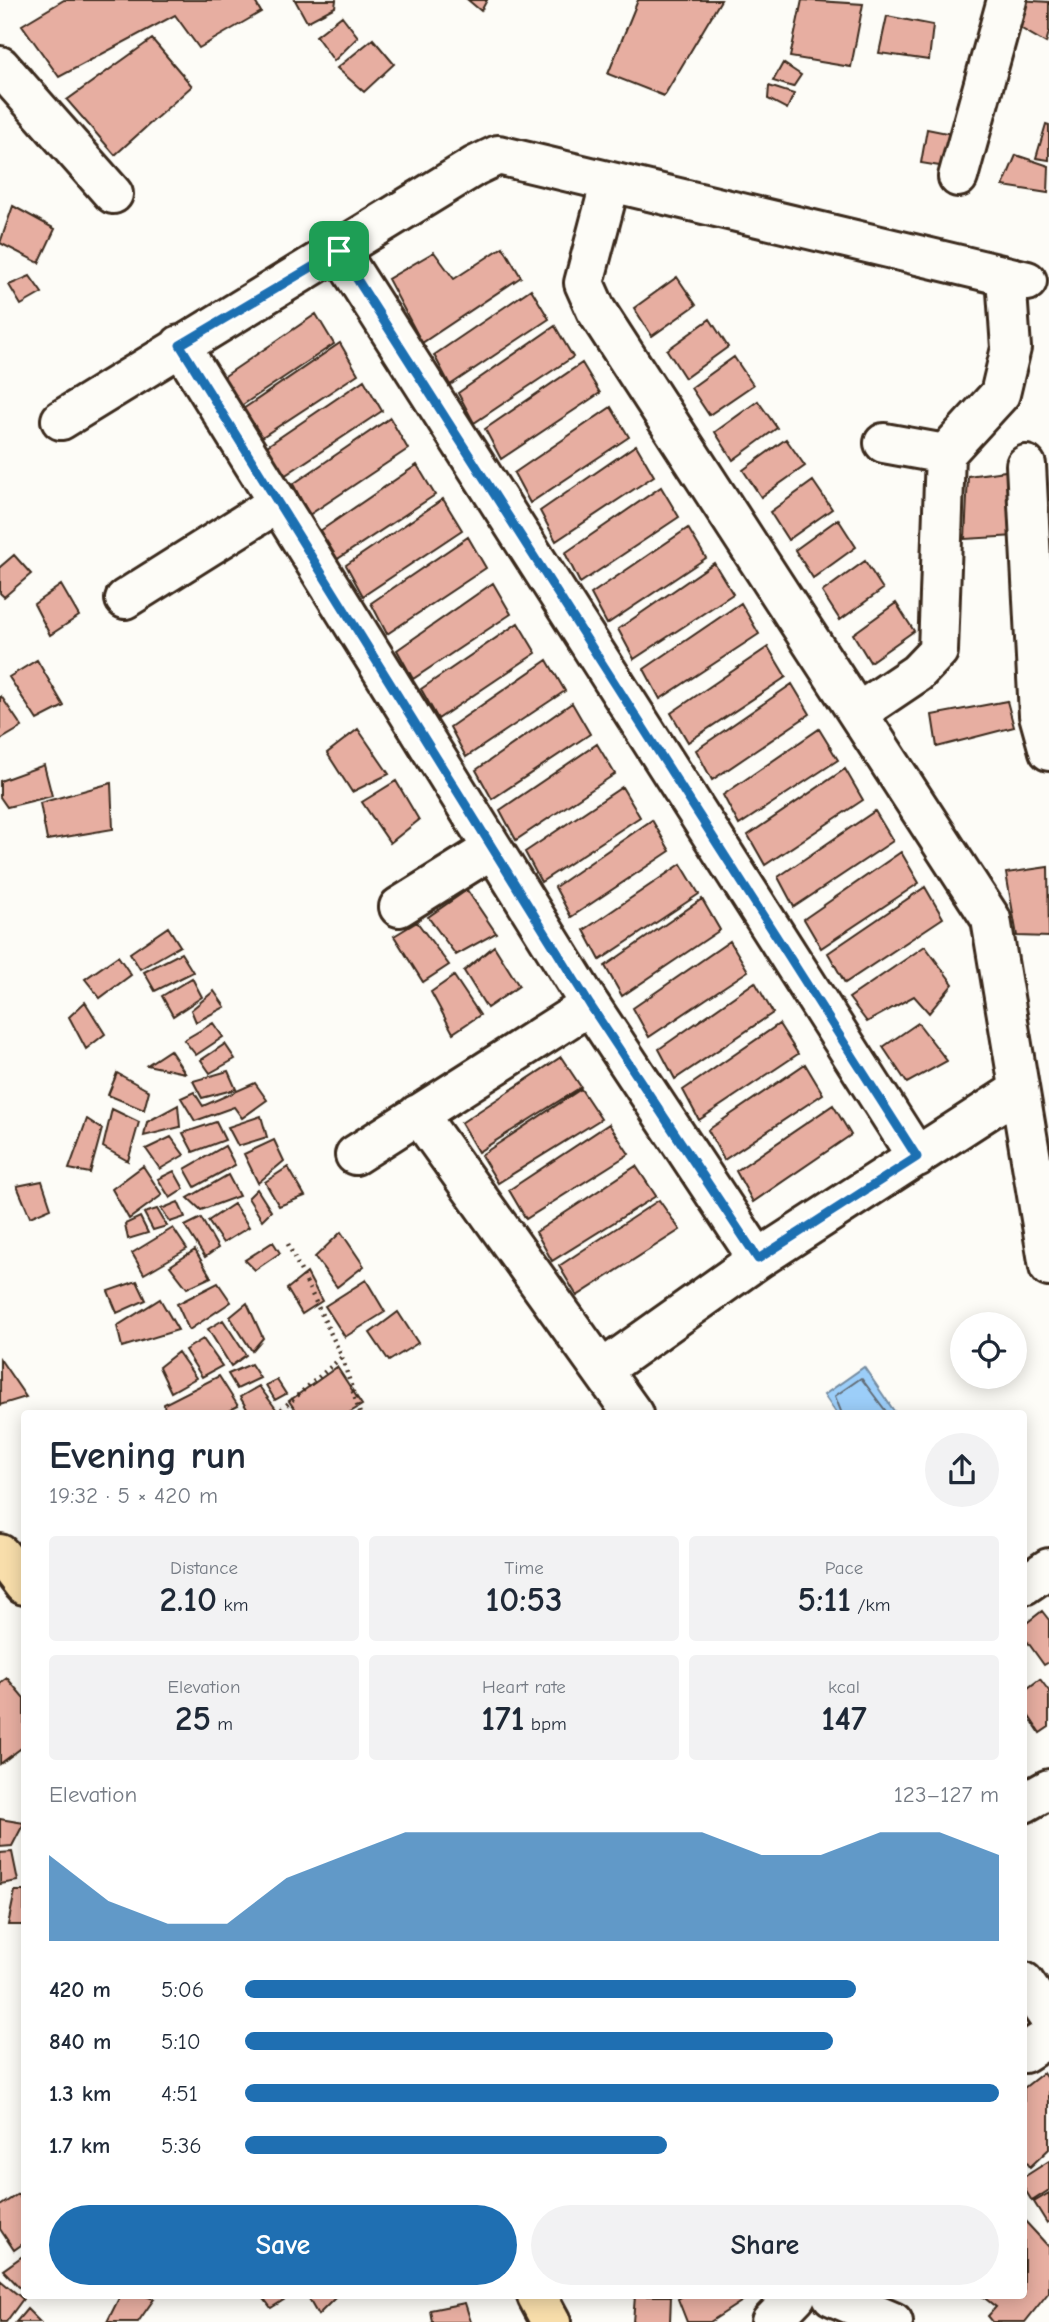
<!DOCTYPE html>
<meta charset="utf-8">
<style>
body{margin:0;font-family:"Comic Neue",sans-serif;background:#f2f2f3;color:#1f2937;height:100vh;display:flex;flex-direction:column;font-size:26px;white-space:nowrap}
*{box-sizing:border-box;margin:0}
p{font-size:23px;color:#747a83}
.icon{flex:none;width:38px;height:38px;fill:none;stroke:currentColor;stroke-width:2;stroke-linecap:round;stroke-linejoin:round}
.map{position:relative;flex:1;overflow:hidden}
.drawer{position:absolute;left:21px;top:1410px;width:1006px;height:889px;display:flex;flex-direction:column;background:#fff;border-radius:7px;box-shadow:0 4px 18px #0003}
.drawer>*{flex:none}
.fabs{position:absolute;left:950px;top:1312px;display:grid;gap:14px}
.fabs a{display:grid;place-items:center;width:77px;height:77px;border-radius:50%;background:#fff;box-shadow:0 4px 18px #0003;font-size:35px}
.pin{position:absolute;display:grid;place-items:center;width:60px;height:60px;color:#fff;margin:-30px;border-radius:14px;box-shadow:0 4px 10px #0006}
.round{display:grid;place-items:center;flex:none;width:74px;height:74px;border-radius:37px;background:#f2f2f3}
.headline{display:flex;align-items:center;justify-content:space-between;height:119px;padding:0 28px}
h1{font-size:38px;font-weight:700;line-height:52px}
.metrics{display:grid;grid-template-columns:repeat(3,1fr);gap:10px;height:119px;padding:7px 28px}
.metrics div{display:grid;align-content:center;border-radius:7px;background:#f2f2f3;text-align:center}
.metrics b{font-size:35px;font-weight:700}
.metrics small{font-size:19px;font-weight:400}
.metrics p{font-size:19px}
.chart{height:196px;padding:14px 28px}
.chart p{display:flex;justify-content:space-between}
.chart svg{width:100%;height:126px;margin-top:7px;fill:#1f6fb2;opacity:.7}
.button{display:flex;gap:14px;margin-top:auto;padding:14px 28px}
.button a{flex:1;height:80px;border-radius:42px;background:#1f6fb2;color:#fff;font-size:28px;font-weight:700;line-height:80px;text-align:center}
.button a+a{background:#f2f2f3;color:#1f2937}
ul{padding:0 28px;list-style:none;font-size:23px}
li{display:grid;grid-template-columns:112px 84px 1fr;align-items:center;height:52px}
li i{height:18px;border-radius:9px;background:#1f6fb2}
.map>svg:first-child{display:block}
</style>
<div class="map">
<svg width="1049" height="2322" viewBox="0 0 1049 2322">
<rect width="100%" height="100%" fill="#fdfcf7"/>
<filter id="ink" filterUnits="userSpaceOnUse"><feTurbulence type="fractalNoise" baseFrequency=".0143" numOctaves="2"/><feDisplacementMap in="SourceGraphic" scale="14" xChannelSelector="R" yChannelSelector="G"/><feConvolveMatrix kernelMatrix="1 2 1 2 8 2 1 2 1" color-interpolation-filters="sRGB"/></filter>
<g filter="url(#ink)">
<path fill="#9ccef9" stroke="#758ca1" stroke-width="2" d="M 864,1367 L 896,1414 L 837,1414 L 824,1395 Z"/>
<g fill="none" stroke-linecap="round" stroke-linejoin="round">
<path stroke="#626c76" stroke-width="2" d="M 842,1414 L 835,1396 L 861,1378 L 888,1414"/>
</g>
<path fill="#e7aea1" stroke="#3b2a1e" stroke-width="2" d="M 64,0 L 254,0 L 261,12 L 199,48 L 175,15 L 59,77 L 22,25 Z
M 295,0 L 336,0 L 335,7 L 307,22 Z
M 468,0 L 487,0 L 481,11 Z
M 638,0 L 721,0 L 664,96 L 608,74 Z
M 802,0 L 863,4 L 851,67 L 790,57 Z
M 1018,0 L 1049,2 L 1049,32 L 1046,43 L 1010,22 Z
M 342,16 L 358,37 L 334,61 L 316,36 Z
M 887,16 L 933,25 L 929,60 L 879,53 Z
M 152,39 L 192,86 L 115,155 L 67,100 Z
M 373,39 L 394,64 L 364,92 L 337,68 Z
M 783,63 L 801,75 L 793,87 L 773,81 Z
M 769,86 L 794,94 L 787,109 L 768,99 Z
M 1046,124 L 1049,125 L 1049,160 L 1036,158 Z
M 927,129 L 957,135 L 952,168 L 921,163 Z
M 1016,155 L 1049,166 L 1048,193 L 1003,186 Z
M 13,206 L 55,229 L 39,263 L 0,243 Z
M 503,247 L 521,277 L 422,343 L 388,279 L 434,252 L 454,279 Z
M 30,276 L 42,293 L 21,305 L 9,285 Z
M 677,277 L 696,305 L 652,336 L 634,308 Z
M 531,289 L 549,319 L 450,385 L 434,355 Z
M 316,314 L 334,344 L 235,410 L 219,380 Z
M 710,319 L 728,347 L 685,378 L 667,350 Z
M 555,326 L 573,357 L 474,423 L 458,393 Z
M 340,343 L 358,374 L 259,439 L 243,409 Z
M 734,357 L 753,385 L 709,415 L 691,388 Z
M 582,363 L 600,393 L 501,459 L 485,429 Z
M 364,380 L 382,411 L 284,476 L 267,446 Z
M 758,401 L 777,428 L 733,460 L 715,432 Z
M 611,407 L 629,437 L 530,503 L 514,473 Z
M 390,418 L 408,449 L 309,515 L 293,484 Z
M 786,439 L 805,466 L 761,497 L 743,470 Z
M 636,445 L 654,476 L 556,541 L 540,511 Z
M 417,465 L 435,495 L 336,560 L 320,531 Z
M 1021,469 L 1016,536 L 965,539 L 968,476 Z
M 813,481 L 832,509 L 788,540 L 770,512 Z
M 661,487 L 679,517 L 580,583 L 565,553 Z
M 443,499 L 462,530 L 363,596 L 346,565 Z
M 838,519 L 856,547 L 813,578 L 795,550 Z
M 688,528 L 706,558 L 607,624 L 591,594 Z
M 468,537 L 486,568 L 387,634 L 371,603 Z
M 14,555 L 31,574 L 4,597 L 0,593 L 0,567 Z
M 865,561 L 883,589 L 840,620 L 822,592 Z
M 714,563 L 733,594 L 634,659 L 618,629 Z
M 493,583 L 511,614 L 413,679 L 397,650 Z
M 61,585 L 79,616 L 50,635 L 34,604 Z
M 741,603 L 759,634 L 660,699 L 644,669 Z
M 896,603 L 914,631 L 870,662 L 853,634 Z
M 518,623 L 536,653 L 438,719 L 421,689 Z
M 768,647 L 786,677 L 688,742 L 671,713 Z
M 37,660 L 64,706 L 37,720 L 9,677 Z
M 547,660 L 565,691 L 466,757 L 450,727 Z
M 792,684 L 810,714 L 712,780 L 696,750 Z
M 1,696 L 22,727 L 0,740 L 0,697 Z
M 1007,701 L 1014,727 L 937,747 L 932,715 Z
M 572,703 L 590,734 L 492,799 L 476,770 Z
M 358,729 L 389,774 L 352,792 L 327,753 Z
M 819,729 L 838,760 L 739,825 L 723,795 Z
M 597,744 L 615,774 L 516,840 L 500,810 Z
M 44,765 L 52,796 L 7,807 L 0,797 L 0,781 Z
M 845,769 L 863,800 L 765,865 L 748,835 Z
M 396,781 L 419,820 L 390,843 L 362,802 Z
M 111,783 L 113,829 L 47,840 L 40,803 Z
M 622,787 L 640,817 L 541,882 L 525,852 Z
M 875,811 L 893,841 L 794,907 L 778,877 Z
M 652,820 L 670,851 L 571,917 L 555,887 Z
M 901,852 L 919,883 L 821,948 L 804,919 Z
M 681,864 L 699,894 L 600,960 L 584,930 Z
M 1048,867 L 1049,937 L 1017,936 L 1006,873 Z
M 925,887 L 943,918 L 845,983 L 828,953 Z
M 467,890 L 496,933 L 456,955 L 428,917 Z
M 702,899 L 720,930 L 622,996 L 605,966 Z
M 417,922 L 449,965 L 423,982 L 394,936 Z
M 168,927 L 180,946 L 140,969 L 130,953 Z
M 730,941 L 748,971 L 649,1037 L 633,1008 Z
M 494,946 L 519,986 L 487,1008 L 464,971 Z
M 925,946 L 953,984 L 929,1013 L 914,996 L 867,1022 L 849,998 Z
M 181,953 L 193,972 L 155,991 L 144,972 Z
M 118,956 L 131,975 L 100,998 L 85,979 Z
M 454,976 L 480,1015 L 453,1033 L 431,992 Z
M 192,978 L 202,997 L 173,1016 L 162,996 Z
M 755,982 L 773,1013 L 675,1079 L 659,1049 Z
M 214,991 L 225,1007 L 196,1022 L 191,1010 Z
M 85,1002 L 105,1034 L 86,1049 L 69,1017 Z
M 213,1023 L 223,1037 L 196,1055 L 184,1040 Z
M 918,1023 L 947,1061 L 907,1083 L 883,1047 Z
M 779,1024 L 798,1054 L 699,1120 L 683,1090 Z
M 225,1044 L 235,1059 L 210,1073 L 201,1060 Z
M 170,1050 L 185,1073 L 147,1065 Z
M 561,1057 L 581,1087 L 478,1152 L 461,1123 Z
M 805,1064 L 823,1094 L 724,1160 L 708,1130 Z
M 228,1071 L 236,1089 L 202,1098 L 193,1081 Z
M 117,1073 L 149,1091 L 144,1110 L 108,1095 Z
M 255,1083 L 267,1100 L 242,1118 L 234,1107 L 195,1121 L 181,1098 L 194,1092 L 203,1106 Z
M 581,1089 L 601,1119 L 498,1183 L 481,1155 Z
M 178,1105 L 180,1127 L 144,1136 L 147,1122 Z
M 833,1105 L 851,1135 L 753,1202 L 736,1171 Z
M 112,1109 L 139,1122 L 128,1161 L 103,1147 Z
M 261,1116 L 267,1137 L 238,1146 L 228,1127 Z
M 87,1119 L 102,1129 L 90,1173 L 69,1169 Z
M 216,1122 L 225,1140 L 193,1152 L 183,1133 Z
M 609,1124 L 629,1154 L 526,1219 L 509,1190 Z
M 171,1137 L 184,1155 L 160,1169 L 146,1149 Z
M 274,1140 L 284,1161 L 258,1183 L 244,1154 Z
M 225,1146 L 235,1165 L 195,1187 L 185,1169 Z
M 143,1166 L 162,1195 L 129,1219 L 112,1189 Z
M 636,1166 L 656,1196 L 552,1261 L 536,1232 Z
M 288,1167 L 305,1196 L 279,1206 L 265,1182 Z
M 174,1171 L 184,1189 L 170,1198 L 158,1179 Z
M 228,1175 L 239,1196 L 201,1210 L 188,1198 Z
M 42,1181 L 51,1208 L 30,1217 L 17,1186 Z
M 257,1189 L 271,1211 L 262,1220 L 248,1198 Z
M 659,1200 L 680,1230 L 577,1296 L 559,1266 Z
M 178,1202 L 185,1217 L 170,1222 L 161,1209 Z
M 234,1204 L 249,1227 L 223,1243 L 208,1221 Z
M 157,1209 L 167,1226 L 153,1230 L 144,1213 Z
M 140,1217 L 148,1233 L 128,1239 L 125,1224 Z
M 201,1218 L 218,1248 L 205,1257 L 185,1226 Z
M 173,1228 L 187,1249 L 144,1274 L 132,1253 Z
M 341,1232 L 364,1266 L 337,1287 L 315,1257 Z
M 273,1242 L 280,1253 L 255,1270 L 245,1260 Z
M 195,1250 L 211,1277 L 187,1288 L 170,1266 Z
M 307,1273 L 322,1301 L 302,1314 L 287,1289 Z
M 366,1280 L 385,1312 L 345,1337 L 325,1306 Z
M 137,1281 L 146,1300 L 117,1313 L 108,1291 Z
M 218,1283 L 231,1302 L 189,1330 L 177,1304 Z
M 160,1299 L 178,1330 L 122,1347 L 117,1326 Z
M 247,1303 L 263,1338 L 252,1351 L 230,1317 Z
M 398,1312 L 418,1343 L 389,1361 L 370,1333 Z
M 223,1320 L 246,1355 L 231,1366 L 208,1329 Z
M 203,1339 L 222,1366 L 202,1377 L 185,1350 Z
M 178,1352 L 196,1378 L 171,1392 L 159,1367 Z
M 0,1359 L 26,1397 L 0,1405 Z
M 251,1364 L 260,1378 L 237,1389 L 228,1374 Z
M 337,1367 L 362,1405 L 347,1414 L 298,1414 L 289,1401 Z
M 219,1376 L 238,1406 L 223,1414 L 165,1414 L 164,1404 Z
M 277,1380 L 286,1394 L 275,1400 L 266,1385 Z
M 259,1386 L 279,1413 L 250,1414 L 240,1397 Z
M 1042,1611 L 1049,1620 L 1049,1662 L 1044,1665 L 1024,1637 L 1024,1625 Z
M 7,1678 L 24,1698 L 24,1746 L 0,1764 L 0,1683 Z
M 1040,1679 L 1049,1691 L 1049,1727 L 1040,1733 L 1024,1709 L 1024,1691 Z
M 0,1819 L 24,1823 L 12,1846 L 0,1847 Z
M 12,1852 L 18,1881 L 0,1884 L 0,1853 Z
M 15,1891 L 24,1891 L 24,1925 L 8,1925 Z
M 1043,2073 L 1049,2082 L 1049,2149 L 1030,2167 L 1024,2158 L 1024,2088 Z
M 1049,2161 L 1049,2190 L 1032,2201 L 1024,2188 L 1024,2177 Z
M 1049,2193 L 1049,2222 L 1047,2223 L 1034,2202 Z
M 18,2194 L 24,2204 L 24,2243 L 14,2250 L 0,2229 L 0,2206 Z
M 1024,2220 L 1049,2247 L 1049,2292 L 1025,2322 L 993,2322 L 988,2316 L 996,2307 L 982,2296 L 1024,2296 Z
M 24,2255 L 24,2288 L 22,2290 L 3,2270 Z
M 0,2280 L 23,2299 L 6,2322 L 0,2322 Z
M 120,2296 L 146,2296 L 154,2299 L 138,2322 L 107,2322 Z
M 262,2296 L 290,2296 L 271,2308 Z
M 307,2296 L 337,2296 L 318,2315 Z
M 635,2296 L 671,2296 L 670,2322 L 633,2322 Z
M 683,2296 L 750,2296 L 710,2322 L 687,2322 L 678,2299 Z
M 465,2303 L 471,2322 L 432,2322 L 430,2310 Z
M 27,2309 L 40,2322 L 16,2322 Z"/>
<g fill="none" stroke-linecap="round" stroke-linejoin="round">
<defs>
<path id="minor" d="M 0,66 L 113,194
M 958,177 L 1007,0
M 610,184 L 584,283 L 596,310 L 991,919 L 1049,1267
M 339,251 L 917,1157
M 180,345 L 590,1005 L 758,1259
M 61,420 L 475,166 L 498,155 L 1027,281
M 884,443 L 945,454
M 1026,465 L 1039,715 L 1049,751
M 125,599 L 276,504
M 859,712 L 917,673 L 938,651 L 945,454 L 1000,394 L 1011,348 L 1006,277
M 399,907 L 492,849
M 418,1114 L 633,1414
M 355,1155 L 590,1005
M 602,1370 L 758,1259 L 1019,1090
M 1024,1585 L 1049,1568
M 1024,1803 L 1049,1789
M 1024,1982 L 1049,2018
M 1024,2053 L 1049,2037
M 832,2296 L 893,2322
M 771,2322 L 796,2296"/>
<path id="major" d="M 0,1554 L 24,1585
M 537,2296 L 551,2322"/>
</defs>
<use href="#minor" stroke="#3b2a1e" stroke-width="44"/>
<use href="#major" stroke="#3b2a1e" stroke-width="44"/>
<path stroke="#3b2a1e" stroke-width="4.5" stroke-dasharray="2 5" stroke-linecap="butt" d="M 288,1244 L 342,1357 L 360,1414
M 276,1414 L 342,1357"/>
<use href="#minor" stroke="#fdfcf7" stroke-width="38"/>
<use href="#major" stroke="#f8deab" stroke-width="38"/>
</g>
</g>
<g fill="none" stroke-linecap="round" stroke-linejoin="round" filter="url(#ink)">
<defs>
<path id="route" d="M 339,251 L 917,1157 L 758,1259 L 590,1005 L 180,345 Z"/>
</defs>
<use href="#route" stroke="#fff" stroke-width="14"/>
<use href="#route" stroke="#1f6fb2" stroke-width="9"/>
</g>
</svg>
<div class="fabs">
<a><svg class="icon" aria-label="locate" viewBox="0 0 24 24"><circle cx="12" cy="12" r="6"/><path d="M12 2v4M12 18v4M2 12h4M18 12h4"/></svg></a>
</div>
<div class="pin" style="left:339px;top:251px;background:#1e9e55"><svg class="icon" aria-label="arrive" viewBox="0 0 24 24"><path d="M6 21V4h12l-3 4 3 4H6"/></svg></div>
<section class="drawer">
<div class="headline"><div><h1>Evening run</h1><p>19:32 · 5 × 420 m</p></div><a class="round"><svg class="icon" aria-label="share" viewBox="0 0 24 24"><path d="M12 15V3M7 8l5-5 5 5M5 13v7h14v-7"/></svg></a></div>
<div class="metrics">
<div><p>Distance</p><b>2.10<small> km</small></b></div>
<div><p>Time</p><b>10:53</b></div>
<div><p>Pace</p><b>5:11<small> /km</small></b></div>
</div>
<div class="metrics">
<div><p>Elevation</p><b>25<small> m</small></b></div>
<div><p>Heart rate</p><b>171<small> bpm</small></b></div>
<div><p>kcal</p><b>147</b></div>
</div>
<div class="chart"><p><span>Elevation</span>123–127 m</p>
<svg viewBox="0 0 160 44" preserveAspectRatio="none"><path d="M0 44V14L10 30L20 38L30 38L40 22L50 14L60 6L70 6L80 6L90 6L100 6L110 6L120 14L130 14L140 6L150 6L160 14V44z"/></svg>
</div>
<ul>
<li><b>420 m</b>5:06<i style="width:81%"></i></li>
<li><b>840 m</b>5:10<i style="width:78%"></i></li>
<li><b>1.3 km</b>4:51<i style="width:100%"></i></li>
<li><b>1.7 km</b>5:36<i style="width:56%"></i></li>
</ul>
<div class="button"><a>Save</a><a>Share</a></div>
</section>
</div>
